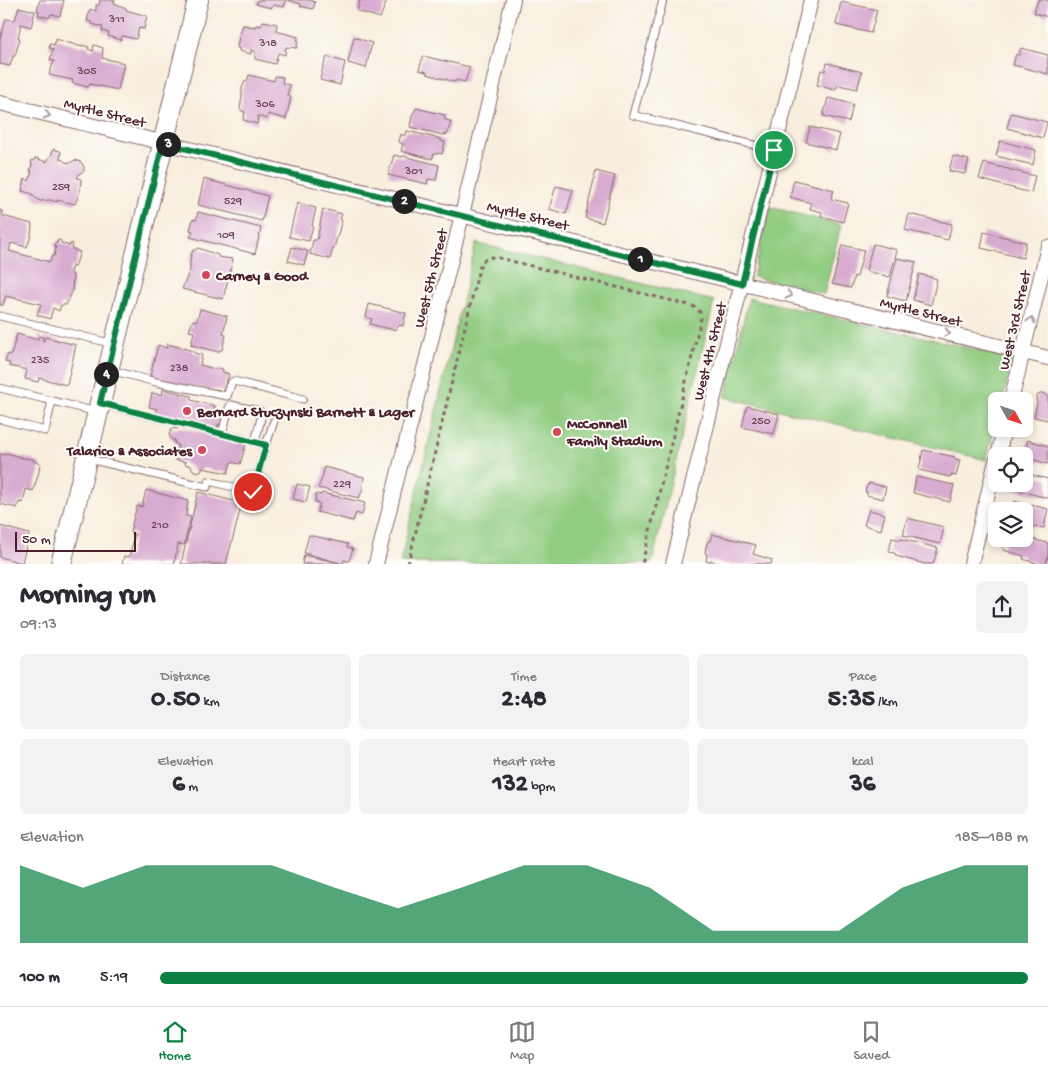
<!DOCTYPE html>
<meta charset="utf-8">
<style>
body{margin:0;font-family:"Gochi Hand",sans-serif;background:#f2f2f3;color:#2b2b33;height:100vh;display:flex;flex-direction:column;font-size:19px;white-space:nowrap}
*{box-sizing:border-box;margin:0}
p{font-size:16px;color:#7c7c81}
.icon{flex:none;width:28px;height:28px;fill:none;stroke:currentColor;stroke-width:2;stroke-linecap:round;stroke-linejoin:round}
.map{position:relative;height:564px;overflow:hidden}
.drawer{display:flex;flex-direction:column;background:#fff;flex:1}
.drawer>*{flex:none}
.needle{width:32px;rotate:130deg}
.buttons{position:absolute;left:988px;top:392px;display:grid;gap:10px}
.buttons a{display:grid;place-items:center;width:45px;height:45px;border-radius:8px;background:#fff;box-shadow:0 2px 8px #0003;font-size:25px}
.scale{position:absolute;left:15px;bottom:12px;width:121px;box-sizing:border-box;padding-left:5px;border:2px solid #4a1f2b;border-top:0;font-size:14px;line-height:18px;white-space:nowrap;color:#4a1f2b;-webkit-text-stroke:4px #fdfcf7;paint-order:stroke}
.pin{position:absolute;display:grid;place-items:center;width:42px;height:42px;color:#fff;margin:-21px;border:2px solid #fff;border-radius:50%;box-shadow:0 1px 5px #0007}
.km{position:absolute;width:25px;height:25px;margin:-12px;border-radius:50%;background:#222;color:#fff;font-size:14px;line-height:25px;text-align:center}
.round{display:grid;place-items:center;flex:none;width:52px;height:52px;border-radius:8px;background:#f2f2f3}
.summary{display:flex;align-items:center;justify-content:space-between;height:85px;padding:0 20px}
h1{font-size:28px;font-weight:700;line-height:38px}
.figures{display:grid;grid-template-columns:repeat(3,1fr);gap:8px;height:85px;padding:5px 20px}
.figures div{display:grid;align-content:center;border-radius:8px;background:#f2f2f3;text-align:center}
.figures b{font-size:25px;font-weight:700}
.figures small{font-size:14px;font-weight:400}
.figures p{font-size:14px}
.chart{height:140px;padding:10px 20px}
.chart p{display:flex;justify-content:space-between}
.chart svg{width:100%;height:90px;margin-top:5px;fill:#0b8043;opacity:.7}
ul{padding:0 20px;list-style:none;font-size:16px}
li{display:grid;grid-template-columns:80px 60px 1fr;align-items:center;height:38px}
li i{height:12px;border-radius:6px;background:#0b8043}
.tabs{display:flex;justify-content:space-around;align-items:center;height:70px;border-top:1px solid #e1e1e2;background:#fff;font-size:14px;color:#7c7c81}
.tabs a{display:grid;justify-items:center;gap:2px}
.tabs .selected{color:#0b8043}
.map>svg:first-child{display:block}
</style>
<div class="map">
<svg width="1048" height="564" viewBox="0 0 1048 564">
<rect width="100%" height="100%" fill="#fdfcf7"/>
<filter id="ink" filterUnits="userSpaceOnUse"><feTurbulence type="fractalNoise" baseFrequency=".02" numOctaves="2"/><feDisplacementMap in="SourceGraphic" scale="10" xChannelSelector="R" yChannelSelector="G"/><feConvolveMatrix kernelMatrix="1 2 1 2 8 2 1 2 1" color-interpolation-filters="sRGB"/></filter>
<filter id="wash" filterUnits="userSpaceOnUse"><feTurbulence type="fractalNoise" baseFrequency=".0096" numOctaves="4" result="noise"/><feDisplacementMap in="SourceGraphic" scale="20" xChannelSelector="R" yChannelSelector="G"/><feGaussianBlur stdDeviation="1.12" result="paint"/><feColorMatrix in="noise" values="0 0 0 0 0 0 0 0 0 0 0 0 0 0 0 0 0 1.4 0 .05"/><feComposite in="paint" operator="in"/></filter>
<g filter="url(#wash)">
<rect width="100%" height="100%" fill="#f8eedd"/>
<path fill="#90cc81" stroke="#6d7656" d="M 770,207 L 841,225 L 824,294 L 753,277 Z
M 476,243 L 714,301 L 652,563 L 400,563 Z
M 749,298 L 1014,358 L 1002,401 L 996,401 L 996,423 L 986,460 L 725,397 Z"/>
<g id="blocks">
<path fill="#d8abd0" d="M 40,0 L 64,0 L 60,16 L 51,14 L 49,18 L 38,15 L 39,11 L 37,10 Z
M 100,0 L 115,0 L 114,3 L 126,8 L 126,10 L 147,16 L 144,29 L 139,28 L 136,39 L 122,36 L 121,40 L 108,36 L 109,33 L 102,31 L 103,27 L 92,24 L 92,22 L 87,21 L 90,9 L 96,11 L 96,5 L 99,5 Z
M 258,0 L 286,0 L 284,7 L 273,5 L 271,8 L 256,4 Z
M 287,0 L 312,0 L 312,1 L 315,2 L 313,9 L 300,6 L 301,4 Z
M 360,0 L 387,0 L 380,18 L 357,11 Z
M 1038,0 L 1048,0 L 1048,17 L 1034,13 Z
M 841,2 L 877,10 L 871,33 L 836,25 Z
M 19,7 L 35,11 L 31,27 L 21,24 L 18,38 L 20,38 L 15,56 L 13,56 L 10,66 L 0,64 L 0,39 L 6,19 L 15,20 Z
M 263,21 L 277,24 L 276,31 L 298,37 L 297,48 L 286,47 L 285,55 L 278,53 L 275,64 L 255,59 L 255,51 L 251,50 L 251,54 L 239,51 L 240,48 L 237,48 L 239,36 L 243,25 L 255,27 L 256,25 L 261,26 Z
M 354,37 L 372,43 L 366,68 L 348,63 Z
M 56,39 L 82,47 L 82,45 L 89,47 L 88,49 L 93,51 L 94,45 L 103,48 L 102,58 L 124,63 L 118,90 L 90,84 L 88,87 L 72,83 L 73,80 L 49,75 L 54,61 L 50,60 L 53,49 L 49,48 L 50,44 L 54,45 Z
M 1021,48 L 1048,55 L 1048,74 L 1013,65 L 1016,54 L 1019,55 Z
M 423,56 L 470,67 L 465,82 L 456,80 L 455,82 L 427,74 L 427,72 L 419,70 Z
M 327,57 L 345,62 L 340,85 L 320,80 L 323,67 Z
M 827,63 L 862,72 L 857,89 L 839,85 L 834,90 L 817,85 L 821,70 L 825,71 Z
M 249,75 L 274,81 L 275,76 L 283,77 L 282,83 L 290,85 L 287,96 L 291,97 L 286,119 L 268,114 L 267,119 L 258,116 L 257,124 L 243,120 L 245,112 L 242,111 L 240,109 L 242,96 L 242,88 L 245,81 L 247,81 Z
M 828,98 L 853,104 L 849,122 L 823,116 Z
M 416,108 L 445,115 L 444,119 L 451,122 L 447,135 L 443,134 L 443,135 L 410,127 L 412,116 Z
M 1011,113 L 1047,122 L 1043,138 L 1007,128 Z
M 810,127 L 840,134 L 836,150 L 806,142 Z
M 407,131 L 441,139 L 441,141 L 445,142 L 442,154 L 438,153 L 437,154 L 434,154 L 432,159 L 401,151 L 403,144 L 399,142 L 401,134 L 404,136 Z
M 1000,141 L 1036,150 L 1033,165 L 996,156 Z
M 54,149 L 60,151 L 61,152 L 60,159 L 63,160 L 65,162 L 70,163 L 75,160 L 81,162 L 84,167 L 84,171 L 79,174 L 77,178 L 81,179 L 80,192 L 75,204 L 57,200 L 57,202 L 50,200 L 40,201 L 33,196 L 33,194 L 22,191 L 25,179 L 29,181 L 32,171 L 30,171 L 32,164 L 31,163 L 32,160 L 34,161 L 35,158 L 47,162 L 49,157 L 51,156 L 53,150 Z
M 394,155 L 402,157 L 403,156 L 439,165 L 436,180 L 428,179 L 427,184 L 388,175 Z
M 953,156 L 969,160 L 965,174 L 949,171 Z
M 984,163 L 1035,176 L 1031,193 L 979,179 Z
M 596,171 L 615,176 L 603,223 L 585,218 Z
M 204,179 L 268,196 L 262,221 L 198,205 Z
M 794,180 L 834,190 L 831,199 L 848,203 L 843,222 L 821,216 L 822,212 L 810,209 L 811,203 L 790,197 Z
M 556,186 L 573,190 L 566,214 L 549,209 Z
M 297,203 L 316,208 L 312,226 L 313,226 L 309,241 L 289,237 Z
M 323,209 L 342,214 L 340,219 L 342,220 L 334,248 L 333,248 L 330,259 L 310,254 L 313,240 L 317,240 Z
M 0,210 L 2,211 L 3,216 L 32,224 L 31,236 L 27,247 L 11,243 L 9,251 L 50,262 L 52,256 L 54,256 L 56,247 L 54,246 L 55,243 L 57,243 L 58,240 L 61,241 L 61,243 L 70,246 L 71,243 L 73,244 L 72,249 L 80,252 L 75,267 L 72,266 L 70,272 L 73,275 L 72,292 L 66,305 L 61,305 L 59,311 L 53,308 L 50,319 L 37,315 L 41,304 L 6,296 L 3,305 L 0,305 Z
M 198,212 L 261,228 L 255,254 L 190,237 L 193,231 L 190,230 L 193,219 L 196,220 Z
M 909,214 L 952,224 L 948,240 L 905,230 Z
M 984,232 L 1026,242 L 1023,258 L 981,248 Z
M 873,244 L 897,250 L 890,277 L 866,271 Z
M 842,245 L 864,250 L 857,277 L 854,276 L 851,288 L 832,284 Z
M 292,247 L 308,251 L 304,265 L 288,261 Z
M 198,248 L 218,255 L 218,257 L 233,259 L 223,299 L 182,289 L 190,270 L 190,259 L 193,250 L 195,250 Z
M 897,258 L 916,262 L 906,301 L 887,296 Z
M 919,274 L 937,279 L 931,305 L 913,300 Z
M 369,304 L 406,313 L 403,326 L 399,325 L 396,330 L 381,327 L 370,324 L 372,319 L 366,317 Z
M 200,309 L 227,316 L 223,334 L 226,335 L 222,350 L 219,350 L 219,352 L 191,345 L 194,332 L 189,331 L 193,320 L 197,321 Z
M 17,334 L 38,340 L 39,336 L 43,337 L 42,340 L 44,341 L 45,337 L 76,345 L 67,385 L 39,378 L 38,382 L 25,379 L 27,370 L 9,366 L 10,363 L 5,362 L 8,354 L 11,355 Z
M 167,344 L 194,351 L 194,353 L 202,355 L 200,365 L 218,370 L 219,368 L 223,369 L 222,372 L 229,374 L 227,381 L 226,381 L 223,391 L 214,389 L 214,391 L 163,380 L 162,382 L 153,380 L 154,377 L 150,376 L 158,345 L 167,348 Z
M 163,389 L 191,396 L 191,400 L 215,406 L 213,413 L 225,416 L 222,426 L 218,424 L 217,430 L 156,416 L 157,409 L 149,407 L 152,393 L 162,395 Z
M 1043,393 L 1048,397 L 1048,420 L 1034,417 L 1037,403 L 1036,398 L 1038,395 Z
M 747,406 L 779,414 L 774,434 L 742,427 Z
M 179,427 L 246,444 L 240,464 L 231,462 L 228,473 L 202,468 L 202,470 L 197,472 L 193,470 L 191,466 L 185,464 L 186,462 L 175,460 L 178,445 L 174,443 L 175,440 L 172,440 L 169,435 L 171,430 L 174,428 L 177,429 Z
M 1028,440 L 1048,446 L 1048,464 L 1024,457 Z
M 923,450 L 955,457 L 954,459 L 960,460 L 956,476 L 950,475 L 950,477 L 919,470 Z
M 7,453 L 23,458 L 33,459 L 33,461 L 40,463 L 39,472 L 33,491 L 26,489 L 23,503 L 19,502 L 17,508 L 0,504 L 0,454 L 6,455 Z
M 324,467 L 364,477 L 363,489 L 359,498 L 318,488 L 323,476 Z
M 1024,473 L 1048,479 L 1048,498 L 1016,490 L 1018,484 L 1024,484 Z
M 916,477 L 954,485 L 950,502 L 913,493 Z
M 869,483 L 886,487 L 883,499 L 867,495 L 867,492 L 865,492 L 867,485 L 869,485 Z
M 297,484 L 310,487 L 306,502 L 293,499 Z
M 146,490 L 188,501 L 186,516 L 191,517 L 184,545 L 178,544 L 174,564 L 122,564 L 124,556 L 129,557 L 135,534 L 130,532 L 137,506 L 142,507 Z
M 198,492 L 242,503 L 226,564 L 181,564 Z
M 322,493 L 365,503 L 362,515 L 356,513 L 353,521 L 317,512 L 320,504 L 315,502 L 316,494 L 321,495 Z
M 1014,501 L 1048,509 L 1044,528 L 1024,525 L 1024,511 L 1011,511 Z
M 869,510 L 885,514 L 881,530 L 864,525 Z
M 907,518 L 944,527 L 940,544 L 903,535 Z
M 0,526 L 29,534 L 22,563 L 0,557 Z
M 712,534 L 756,545 L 753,554 L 772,560 L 771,564 L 722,564 L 714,562 L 712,560 L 711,560 L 710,562 L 706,561 L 707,554 L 705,553 L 706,547 L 708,541 L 710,541 Z
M 309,535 L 348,544 L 347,547 L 353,549 L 349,561 L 344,560 L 342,564 L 302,564 L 304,555 L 340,563 L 304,553 Z
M 1024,537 L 1048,543 L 1048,555 L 1046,564 L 1039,564 L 1023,559 L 1024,556 L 1003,550 L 1006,539 L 1024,539 Z
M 892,538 L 901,540 L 901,539 L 938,548 L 933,564 L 925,564 L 896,556 L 896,554 L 889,551 Z"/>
</g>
</g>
<g filter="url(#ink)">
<use href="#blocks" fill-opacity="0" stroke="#876769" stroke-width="1"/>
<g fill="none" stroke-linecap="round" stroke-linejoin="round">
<defs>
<path id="lane" d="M 663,0 L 633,115 L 774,150
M 0,316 L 114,344
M 110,370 L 156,382 L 227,396 L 232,382 L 234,381 L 303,399
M 0,388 L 97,412
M 102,404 L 255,442 L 262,414 L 260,411 L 231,405 L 229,408 L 222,434
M 0,419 L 45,431 L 52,401
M 255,442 L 266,445 L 274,421
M 89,459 L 207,487 L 209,481 L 253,492 L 266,445"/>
<path id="street" d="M 0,103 L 1048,358
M 1011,401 L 1048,247
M 998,456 L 1004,429
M 376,564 L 462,215 L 513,0
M 673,564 L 811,0
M 971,564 L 996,461"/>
<path id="secondary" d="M 61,564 L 198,0"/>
</defs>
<use href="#lane" stroke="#876769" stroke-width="9"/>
<use href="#street" stroke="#876769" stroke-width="16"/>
<use href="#secondary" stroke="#876769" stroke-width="22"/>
<path stroke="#876769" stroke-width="3" stroke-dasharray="4 4" stroke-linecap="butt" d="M 408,564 L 479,269 C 482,260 486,257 495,257 L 693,306 L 700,312 L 701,319 L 642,564"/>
<use href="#lane" stroke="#fff" stroke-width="7"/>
<use href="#street" stroke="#fff" stroke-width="14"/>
<use href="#secondary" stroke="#fff" stroke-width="20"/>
</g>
<defs><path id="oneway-chevron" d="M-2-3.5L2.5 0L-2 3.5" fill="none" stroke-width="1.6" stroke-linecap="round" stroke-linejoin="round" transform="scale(1.25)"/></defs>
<g stroke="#ae9aa0">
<use href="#oneway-chevron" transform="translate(47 115) rotate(14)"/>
<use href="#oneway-chevron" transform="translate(789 295) rotate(14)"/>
<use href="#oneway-chevron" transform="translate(1031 320) rotate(-77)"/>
<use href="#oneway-chevron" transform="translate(947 333) rotate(14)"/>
</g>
</g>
<g fill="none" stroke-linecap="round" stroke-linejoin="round" filter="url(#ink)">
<defs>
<path id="route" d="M 253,492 L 266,445 L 100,403 L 163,143 L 742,284 L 774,150"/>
</defs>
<use href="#route" stroke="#fff" stroke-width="10"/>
<use href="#route" stroke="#0b8043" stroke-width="6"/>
</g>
<g fill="#d1495b" stroke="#fdfcf7" stroke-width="2">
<circle cx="206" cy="275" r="5"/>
<circle cx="187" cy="411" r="5"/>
<circle cx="557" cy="432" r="5"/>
<circle cx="202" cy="450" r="5"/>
</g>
<g text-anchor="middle" stroke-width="4" stroke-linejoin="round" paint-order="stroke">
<g font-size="12" fill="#6e4254">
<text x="117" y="22">311</text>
<text x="268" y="46">318</text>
<text x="87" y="74">305</text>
<text x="265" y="107">306</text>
<text x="414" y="174">301</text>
<text x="61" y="190">259</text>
<text x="233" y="204">529</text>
<text x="226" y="238">109</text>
<text x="40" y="363">235</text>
<text x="179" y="371">238</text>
<text x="761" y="424">250</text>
<text x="342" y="487">229</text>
<text x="160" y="528">210</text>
</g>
<g font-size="15" fill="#4a1f2b" stroke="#fdfcf7">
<text transform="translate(105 112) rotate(14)" y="5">Myrtle Street</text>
<text transform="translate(528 215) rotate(14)" y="5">Myrtle Street</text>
<text transform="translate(430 278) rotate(-76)" y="5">West 5th Street</text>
<text transform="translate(921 311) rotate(14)" y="5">Myrtle Street</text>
<text transform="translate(1014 320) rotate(-77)" y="5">West 3rd Street</text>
<text transform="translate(709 351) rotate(-76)" y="5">West 4th Street</text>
</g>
<g font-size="15" font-weight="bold" fill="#4a1f2b" stroke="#fdfcf7" text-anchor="start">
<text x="216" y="280">Carney &amp; Good</text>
<text x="197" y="416">Bernard Stuczynski Barnett &amp; Lager</text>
<text x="567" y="428">McConnell<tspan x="567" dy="17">Family Stadium</tspan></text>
<text x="192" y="455" text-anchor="end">Talarico &amp; Associates</text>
</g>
</g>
</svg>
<div class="buttons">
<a><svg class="needle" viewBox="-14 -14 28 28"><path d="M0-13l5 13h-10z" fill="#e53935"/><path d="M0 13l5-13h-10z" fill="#7c7c81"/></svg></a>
<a><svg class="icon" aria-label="locate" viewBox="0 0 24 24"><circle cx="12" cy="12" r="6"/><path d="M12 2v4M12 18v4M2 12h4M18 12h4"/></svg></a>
<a><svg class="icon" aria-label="layers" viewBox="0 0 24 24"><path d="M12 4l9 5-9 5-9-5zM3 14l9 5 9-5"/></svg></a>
</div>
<div class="scale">50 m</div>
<div class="pin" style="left:774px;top:150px;background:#1e9e55"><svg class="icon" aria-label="arrive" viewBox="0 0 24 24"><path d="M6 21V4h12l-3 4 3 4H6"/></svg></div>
<div class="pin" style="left:253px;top:492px;background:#d93025"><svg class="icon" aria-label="check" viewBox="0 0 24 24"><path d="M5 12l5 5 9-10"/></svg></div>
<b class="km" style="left:640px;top:259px">1</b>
<b class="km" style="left:404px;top:201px">2</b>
<b class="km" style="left:168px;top:144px">3</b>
<b class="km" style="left:106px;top:374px">4</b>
</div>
<section class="drawer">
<div class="summary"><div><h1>Morning run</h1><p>09:13</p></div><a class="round"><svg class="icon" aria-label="share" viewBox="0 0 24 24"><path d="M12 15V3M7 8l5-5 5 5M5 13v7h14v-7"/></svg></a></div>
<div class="figures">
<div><p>Distance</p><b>0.50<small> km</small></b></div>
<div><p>Time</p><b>2:48</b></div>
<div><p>Pace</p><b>5:35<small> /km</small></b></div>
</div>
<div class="figures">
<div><p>Elevation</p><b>6<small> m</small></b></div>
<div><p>Heart rate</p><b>132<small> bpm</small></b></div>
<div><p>kcal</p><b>36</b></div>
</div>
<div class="chart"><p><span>Elevation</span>185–188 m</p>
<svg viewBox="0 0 160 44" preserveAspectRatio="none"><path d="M0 44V6L10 17L20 6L30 6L40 6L50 17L60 27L70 17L80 6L90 6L100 17L110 38L120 38L130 38L140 17L150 6L160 6V44z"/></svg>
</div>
<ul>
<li><b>100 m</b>5:19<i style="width:100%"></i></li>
</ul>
</section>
<nav class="tabs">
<a class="selected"><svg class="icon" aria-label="home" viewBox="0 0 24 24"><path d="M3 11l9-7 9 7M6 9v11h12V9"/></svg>Home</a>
<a><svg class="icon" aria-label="map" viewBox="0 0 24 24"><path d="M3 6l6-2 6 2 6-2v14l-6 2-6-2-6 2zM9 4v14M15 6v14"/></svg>Map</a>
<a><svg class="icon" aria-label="saved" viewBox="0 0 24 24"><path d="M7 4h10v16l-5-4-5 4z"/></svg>Saved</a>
</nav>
